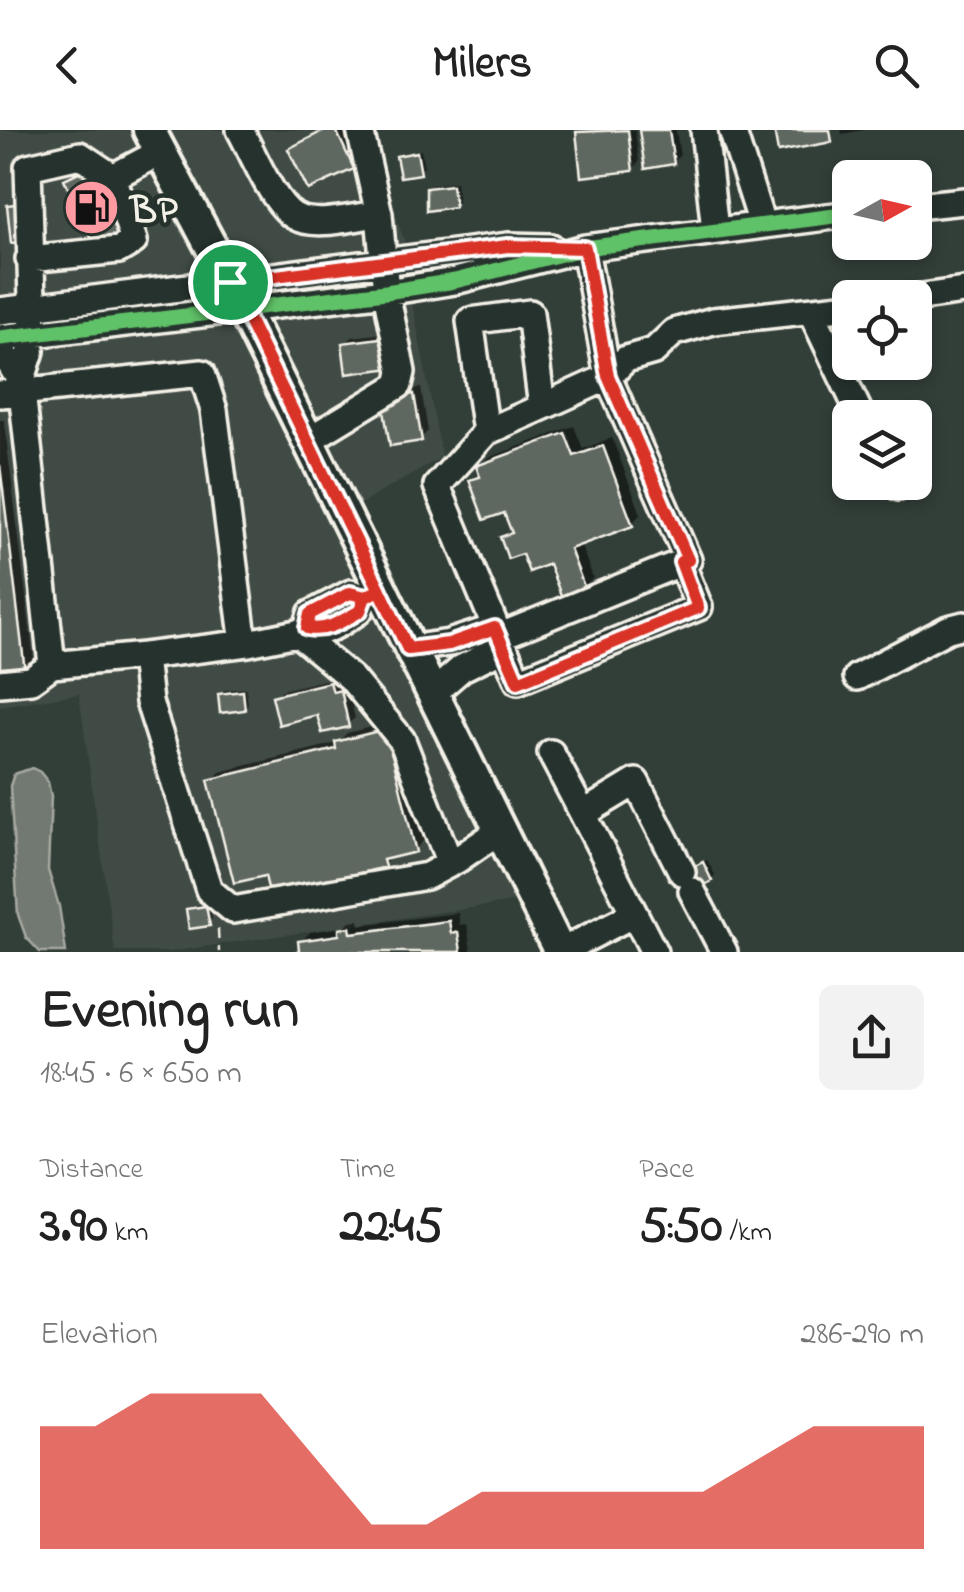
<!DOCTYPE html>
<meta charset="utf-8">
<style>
body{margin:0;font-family:"Indie Flower",sans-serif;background:#f2f2f2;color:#222;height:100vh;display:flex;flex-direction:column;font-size:38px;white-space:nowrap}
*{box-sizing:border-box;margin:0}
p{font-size:32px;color:#767676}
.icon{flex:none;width:55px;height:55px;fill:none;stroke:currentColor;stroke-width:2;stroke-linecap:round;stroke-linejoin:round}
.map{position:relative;height:822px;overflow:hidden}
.side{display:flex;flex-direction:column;background:#fff;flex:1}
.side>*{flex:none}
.needle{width:65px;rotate:82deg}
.buttons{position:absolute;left:832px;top:30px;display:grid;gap:20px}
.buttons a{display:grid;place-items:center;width:100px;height:100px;border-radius:15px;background:#fff;box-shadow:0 5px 15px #0003;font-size:50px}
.pin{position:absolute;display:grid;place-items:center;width:85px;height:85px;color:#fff;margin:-42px;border:5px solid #fff;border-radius:50%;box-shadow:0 2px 10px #0007}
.round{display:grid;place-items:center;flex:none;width:105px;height:105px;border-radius:15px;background:#f2f2f2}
.overview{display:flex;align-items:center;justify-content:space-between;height:170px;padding:0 40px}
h1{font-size:55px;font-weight:800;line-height:75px}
.stats{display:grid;grid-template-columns:repeat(3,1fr);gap:15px;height:170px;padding:10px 40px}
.stats div{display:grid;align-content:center}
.stats b{font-size:50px;font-weight:800}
.stats small{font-size:28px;font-weight:400}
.stats p{font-size:28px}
.chart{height:280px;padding:20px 40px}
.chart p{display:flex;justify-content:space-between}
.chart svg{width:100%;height:180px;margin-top:10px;fill:#d93025;opacity:.7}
header{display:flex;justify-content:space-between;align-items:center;height:130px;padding:0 40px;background:#fff;font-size:45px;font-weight:800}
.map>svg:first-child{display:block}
</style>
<header><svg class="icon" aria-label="back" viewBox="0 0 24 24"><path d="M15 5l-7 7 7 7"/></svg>Milers<svg class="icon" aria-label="search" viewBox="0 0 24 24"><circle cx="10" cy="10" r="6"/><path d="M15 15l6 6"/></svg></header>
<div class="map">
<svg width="964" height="822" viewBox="0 0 964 822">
<rect width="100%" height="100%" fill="#323e38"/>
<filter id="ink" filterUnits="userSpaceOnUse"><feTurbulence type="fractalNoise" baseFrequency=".01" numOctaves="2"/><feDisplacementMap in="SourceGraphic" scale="20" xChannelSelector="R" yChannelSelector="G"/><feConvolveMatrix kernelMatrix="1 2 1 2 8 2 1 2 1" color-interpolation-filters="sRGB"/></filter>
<g filter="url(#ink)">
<path fill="#404b44" d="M 0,0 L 367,0 L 406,116 L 404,130 L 442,327 L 343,384 L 533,769 L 168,822 L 115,822 L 79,564 L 0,576 Z"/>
<path fill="#727972" stroke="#a6a9a1" stroke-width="2.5" d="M 32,638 L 40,642 L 48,652 L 51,666 L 48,740 L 59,776 L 66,822 L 40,822 L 26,807 L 18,785 L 10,656 L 14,644 Z"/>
<path fill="#0007" d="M 325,0 L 345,0 L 359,30 L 353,37 L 291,19 Z
M 581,0 L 635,0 L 639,32 L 632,39 L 578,3 Z
M 641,0 L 676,0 L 680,25 L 673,32 Z
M 841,0 L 865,0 L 842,4 Z
M 421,20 L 424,37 L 419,41 L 399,27 L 403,23 Z
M 94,33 L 125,99 L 118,105 L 67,49 Z
M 456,52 L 458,71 L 454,75 L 428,59 L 432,55 Z
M 401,201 L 405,228 L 345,214 L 352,207 Z
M 421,258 L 428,301 L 421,308 L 392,263 Z
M 0,290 L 4,290 L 34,530 L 24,539 L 0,542 Z
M 574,296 L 583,319 L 612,308 L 641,384 L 631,394 L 580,413 L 593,448 L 584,457 L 551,431 L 503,408 L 513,398 L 505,379 L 472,351 L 488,328 Z
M 337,547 L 339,557 L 347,555 L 355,588 L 348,594 L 275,567 L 282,560 Z
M 246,558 L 248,574 L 244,578 L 221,564 L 225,560 Z
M 395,591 L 424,710 L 415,719 L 394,724 L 384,735 L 267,743 L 211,651 L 220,642 L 337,613 L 347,603 Z
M 707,730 L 715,745 L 711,749 L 682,743 Z
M 210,773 L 212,789 L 208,793 L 188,780 L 192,776 Z
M 458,783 L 460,795 L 467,794 L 471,822 L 297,822 L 301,817 L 301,812 L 310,802 L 344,797 L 350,791 L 359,790 L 360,795 Z"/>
<path fill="#5f6861" stroke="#f4f1e8" stroke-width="2.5" d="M 336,0 L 354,39 L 308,60 L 288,19 L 325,0 Z
M 628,0 L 633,41 L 581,47 L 576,2 Z
M 639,0 L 669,0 L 674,34 L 645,39 Z
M 774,0 L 830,0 L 832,12 L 778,22 Z
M 417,22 L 421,44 L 400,47 L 396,26 Z
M 87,38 L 119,107 L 96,118 L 64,49 Z
M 452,55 L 455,77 L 426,81 L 426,58 Z
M 23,73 L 28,111 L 11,113 L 7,75 Z
M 395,206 L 399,237 L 346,244 L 342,213 Z
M 414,264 L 422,311 L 390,316 L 382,269 Z
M 565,303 L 574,326 L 603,316 L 633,396 L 570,419 L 585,459 L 562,468 L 549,434 L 529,442 L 522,424 L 508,429 L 500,407 L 512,403 L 504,383 L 484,390 L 469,350 L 480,347 L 476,336 Z
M 0,335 L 25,541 L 0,545 Z
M 330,552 L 333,562 L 341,560 L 349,597 L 322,603 L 317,585 L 279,595 L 272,566 Z
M 243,561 L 245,580 L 220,583 L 218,564 Z
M 386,599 L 416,722 L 383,730 L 385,737 L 270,766 L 265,746 L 234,753 L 208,650 L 336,619 L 335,612 Z
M 703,732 L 712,751 L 685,765 L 675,746 Z
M 206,776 L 210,796 L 189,799 L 186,779 Z
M 449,791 L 451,803 L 458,802 L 461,822 L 295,822 L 299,820 L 298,811 L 339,805 L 339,799 L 350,797 L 351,803 Z"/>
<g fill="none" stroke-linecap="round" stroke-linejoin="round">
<defs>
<path id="minor" d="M 240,0 C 252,21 273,74 294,86 C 315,99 356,86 379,84
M 704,0 L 715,100
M 732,0 L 762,94
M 915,76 L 964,71
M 29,129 L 119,120 L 134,111 L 113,47
M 915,168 L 964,161
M 0,181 L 508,116 L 551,117
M 811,181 L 862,288
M 0,208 L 386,162 L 455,151 L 585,118 L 850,84
M 0,217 L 21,252 L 52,535 L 31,550 L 0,553
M 21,252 L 31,221 L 33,203 L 28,37 L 80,25 L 113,47 L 160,22
M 0,264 L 202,243 L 214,280 L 242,499 L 248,513 L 297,503 L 351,548 L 402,610 L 447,726 L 457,730 L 499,701
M 542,277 L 608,247 L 626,229 L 654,221 L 674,202 L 713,191 L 850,176
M 486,302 L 542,277 L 530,183 L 470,191 L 486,302 L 437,356 L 518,551 L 699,477 L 681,432
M 307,311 L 399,255 L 402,242 L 386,162 L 379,84 L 360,0
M 896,352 L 899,357
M 307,498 L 311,484 L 351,463 L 365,467 L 380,460
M 297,503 C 308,498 311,502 321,501 C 333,499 349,487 359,481 L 365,467
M 498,507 L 688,430 L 608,247 L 585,118
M 408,519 L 449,513 L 495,498
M 144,526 L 248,513
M 52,535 L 144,526 L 149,572 L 209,760 L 233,780 L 427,746 L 457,730
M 857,547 L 948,499 L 964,495
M 432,564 L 462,538 L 503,518
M 551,623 L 583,684
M 692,761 L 724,822
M 560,822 L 634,784
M 654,822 L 583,684 L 636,652 L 682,742"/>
<path id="major" d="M 149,0 L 230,152 L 560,822"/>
</defs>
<use href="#minor" stroke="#f4f1e8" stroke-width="32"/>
<use href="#major" stroke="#f4f1e8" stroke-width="38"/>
<path stroke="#f4f1e8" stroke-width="2.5" stroke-dasharray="10 8" stroke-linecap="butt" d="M 218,799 L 219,822"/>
<use href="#minor" stroke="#26332d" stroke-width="25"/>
<use href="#major" stroke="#26332d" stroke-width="30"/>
<defs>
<path id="cycleway" d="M 0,208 L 386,162 L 455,151 L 585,118 L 850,84"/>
</defs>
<use href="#cycleway" stroke="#26332d" stroke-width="21"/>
<use href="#cycleway" stroke="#61c268" stroke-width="15"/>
</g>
</g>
<g fill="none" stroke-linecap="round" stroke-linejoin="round" filter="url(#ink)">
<defs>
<path id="route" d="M 230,152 L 380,460 L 365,467 L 360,481 C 342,491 327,502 307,498 L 310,484 L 350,463 L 365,467 L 380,460 L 408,519 L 449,514 L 495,498 L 518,552 L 698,478 L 681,432 L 688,430 L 608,246 L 585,118 L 508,116 L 230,152"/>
</defs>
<use href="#route" stroke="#fff" stroke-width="20"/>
<use href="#route" stroke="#d93025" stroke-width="12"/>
</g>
<defs>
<symbol id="fuel-disc" viewBox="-11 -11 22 22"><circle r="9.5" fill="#ff9aa2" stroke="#26332d"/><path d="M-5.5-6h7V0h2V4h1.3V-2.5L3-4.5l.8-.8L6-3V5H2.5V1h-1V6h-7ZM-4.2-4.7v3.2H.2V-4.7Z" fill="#111"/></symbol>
</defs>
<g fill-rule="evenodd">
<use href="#fuel-disc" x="60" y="46" width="63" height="63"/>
</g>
<g text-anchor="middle" stroke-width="9" stroke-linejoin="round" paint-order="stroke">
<g font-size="40" font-weight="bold" fill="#f4f1e8" stroke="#26332d" text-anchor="start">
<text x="130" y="92">BP</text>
</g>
</g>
</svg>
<div class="buttons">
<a><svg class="needle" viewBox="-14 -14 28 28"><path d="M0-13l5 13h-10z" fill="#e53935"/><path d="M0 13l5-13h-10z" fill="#767676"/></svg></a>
<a><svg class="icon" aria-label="locate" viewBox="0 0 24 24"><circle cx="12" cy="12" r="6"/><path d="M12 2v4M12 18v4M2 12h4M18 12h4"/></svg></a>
<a><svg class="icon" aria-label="layers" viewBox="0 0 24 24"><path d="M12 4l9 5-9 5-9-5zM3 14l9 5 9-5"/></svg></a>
</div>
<div class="pin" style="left:230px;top:152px;background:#1e9e55"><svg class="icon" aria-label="arrive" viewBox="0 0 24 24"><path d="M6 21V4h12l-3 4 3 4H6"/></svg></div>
</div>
<section class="side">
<div class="overview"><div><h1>Evening run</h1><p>18:45 · 6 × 650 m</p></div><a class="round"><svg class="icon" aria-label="share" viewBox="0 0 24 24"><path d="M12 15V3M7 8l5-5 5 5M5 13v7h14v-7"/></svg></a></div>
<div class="stats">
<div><p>Distance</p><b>3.90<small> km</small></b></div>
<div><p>Time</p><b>22:45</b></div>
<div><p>Pace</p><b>5:50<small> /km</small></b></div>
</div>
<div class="chart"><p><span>Elevation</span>286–290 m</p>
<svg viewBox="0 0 160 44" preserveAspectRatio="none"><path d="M0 44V14L10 14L20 6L30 6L40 6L50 22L60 38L70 38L80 30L90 30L100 30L110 30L120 30L130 22L140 14L150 14L160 14V44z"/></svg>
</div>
</section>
